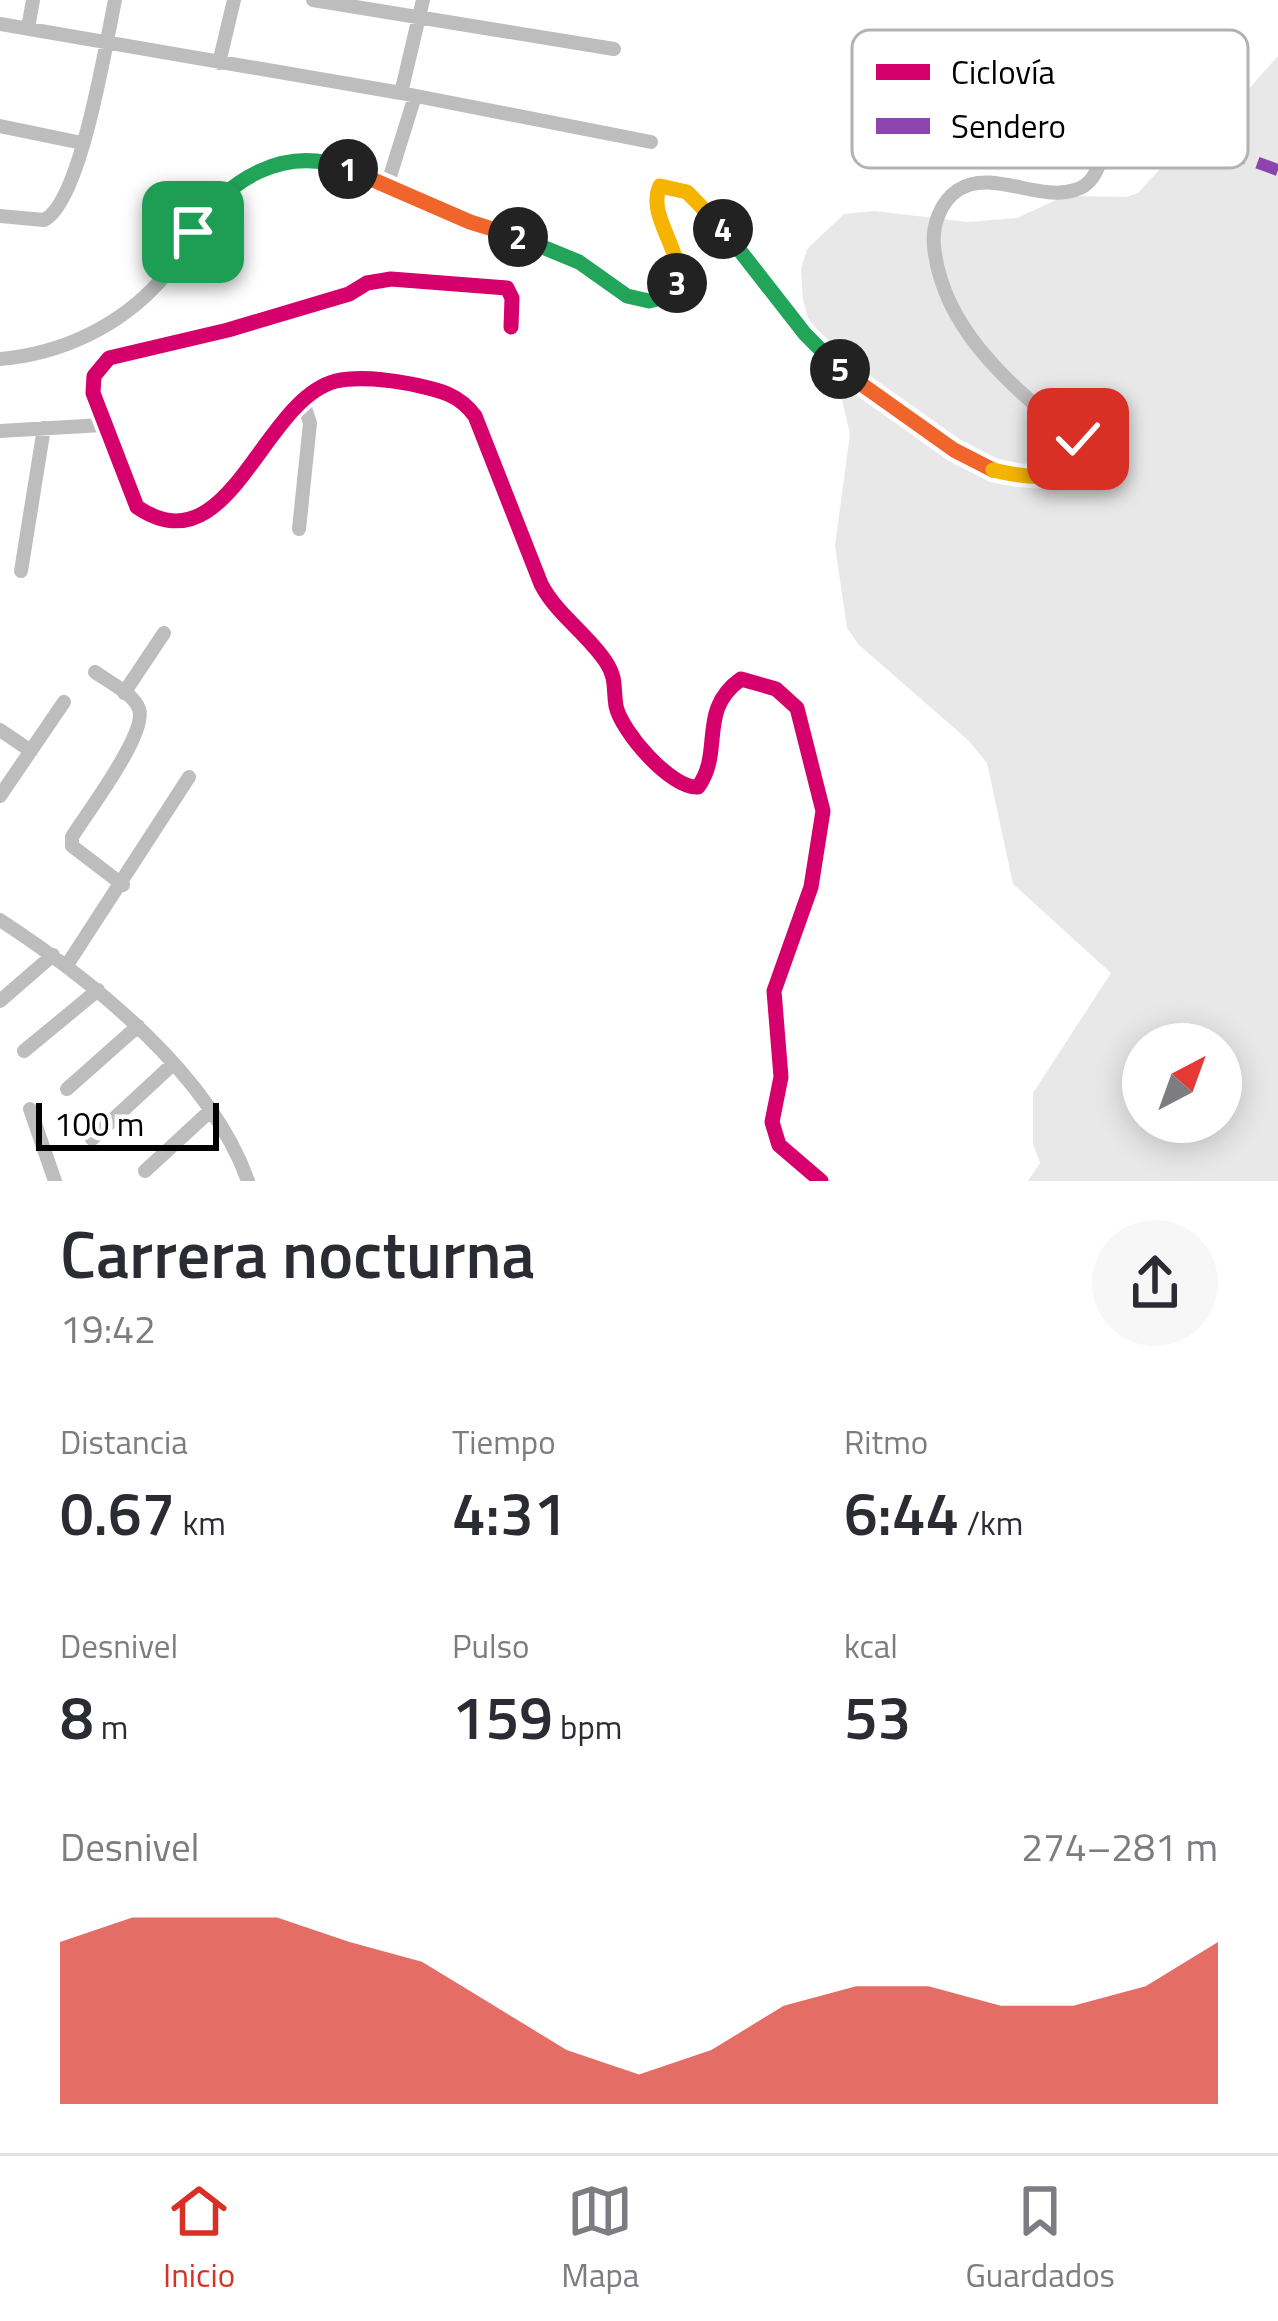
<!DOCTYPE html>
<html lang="es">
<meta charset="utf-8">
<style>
body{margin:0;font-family:"Titillium Web",sans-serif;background:#f7f7f7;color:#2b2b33;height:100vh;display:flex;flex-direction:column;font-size:45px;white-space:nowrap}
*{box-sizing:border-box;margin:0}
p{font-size:39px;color:#7c7c81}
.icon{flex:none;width:66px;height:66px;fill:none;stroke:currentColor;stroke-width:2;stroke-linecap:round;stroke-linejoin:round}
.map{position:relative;height:1181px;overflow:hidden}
.panel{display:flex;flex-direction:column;background:#fff;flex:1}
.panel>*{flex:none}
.needle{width:78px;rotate:41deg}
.controls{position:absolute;left:1122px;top:1023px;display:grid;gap:24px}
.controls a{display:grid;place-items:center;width:120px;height:120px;border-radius:50%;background:#fff;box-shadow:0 6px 30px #0003;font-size:60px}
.scale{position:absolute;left:36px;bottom:30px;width:183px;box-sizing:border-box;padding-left:12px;border:6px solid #000;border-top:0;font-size:33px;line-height:42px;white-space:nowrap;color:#000;-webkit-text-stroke:9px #fff;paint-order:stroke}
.pin{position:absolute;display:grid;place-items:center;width:102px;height:102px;color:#fff;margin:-51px;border-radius:24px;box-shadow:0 6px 18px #0006}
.km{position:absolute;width:60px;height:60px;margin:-30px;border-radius:50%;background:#222;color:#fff;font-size:33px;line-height:60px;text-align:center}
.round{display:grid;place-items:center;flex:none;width:126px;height:126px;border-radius:63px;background:#f7f7f7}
.headline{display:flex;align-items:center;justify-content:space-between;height:204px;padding:0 60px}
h1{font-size:66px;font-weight:600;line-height:90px}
.stats{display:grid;grid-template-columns:repeat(3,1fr);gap:18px;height:204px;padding:12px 60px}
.stats div{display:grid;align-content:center}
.stats b{font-size:60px;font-weight:600}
.stats small{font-size:33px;font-weight:400}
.stats p{font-size:33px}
.chart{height:336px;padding:24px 60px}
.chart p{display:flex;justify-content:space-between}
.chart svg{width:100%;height:216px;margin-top:12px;fill:#d93025;opacity:.7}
.tab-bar{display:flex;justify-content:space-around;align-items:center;height:168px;border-top:3px solid #e1e1e2;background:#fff;font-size:33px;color:#7c7c81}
.tab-bar a{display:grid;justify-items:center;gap:6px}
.tab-bar .selected{color:#d93025}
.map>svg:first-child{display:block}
</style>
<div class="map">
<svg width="1278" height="1181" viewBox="0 0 1278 1181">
<rect width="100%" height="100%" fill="#fff"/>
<path fill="#e8e8e8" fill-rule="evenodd" d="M 1278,56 L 1278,1181 L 1028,1181 L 1040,1163 L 1033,1144 L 1033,1093 L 1111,973 L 1013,884 L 987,763 L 968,740 L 859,645 L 847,628 L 835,546 L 850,434 L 836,374 L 814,339 L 803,300 L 801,269 L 807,249 L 844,214 L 875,211 L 967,222 L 1017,218 L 1065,196 L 1126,197 L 1138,193 L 1209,115 L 1247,91 ZM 1143,1044 L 1221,1044 L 1221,1122 L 1143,1122 Z"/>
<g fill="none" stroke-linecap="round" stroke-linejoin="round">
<path stroke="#bdbdbd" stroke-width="14" d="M 313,0 L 614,49
M 0,24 L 401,93 L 651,142
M 28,28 L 33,0
M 219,63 L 234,0
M 401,93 L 423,0
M 0,126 L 82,143
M 387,186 L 415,96
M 0,216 L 44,220 C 81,202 106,43 115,0
M 511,327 L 512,298 L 507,288 L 391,279 L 367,283 L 349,294 L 228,330 L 109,358 L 94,376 L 93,393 L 137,507 C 230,570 261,400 336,381 C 357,376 390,380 411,384 C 438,390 458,393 475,416 L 541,584 C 557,615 587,633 606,662 C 617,679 613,688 616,706 C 621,731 671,789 698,787 C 724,752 697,710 741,679 L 776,689 L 797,708 L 823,811 L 811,887 L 774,991 L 781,1077 L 772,1122 L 779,1145 L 821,1181
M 0,359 C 60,354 119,327 160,281 C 203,233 220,165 297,161 C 355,157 415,201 468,221 C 504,236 543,244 579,262 C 615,279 622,306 667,297 L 677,286 C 683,252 659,224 656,191 L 666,184 C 722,199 768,293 807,337 C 844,378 940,451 992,470 C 1023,481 1060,478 1089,462 L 1092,450 C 1084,440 1072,437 1063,429 C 1005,380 942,326 934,246 C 932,226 940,202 958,190 C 991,168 1038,202 1075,190 C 1103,182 1098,149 1115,132 C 1126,120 1148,114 1163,105 C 1181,94 1197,80 1214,66
M 0,431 L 102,425
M 299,529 L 310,423 L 303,402
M 21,571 L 44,428
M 95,672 C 109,682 134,694 139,709 C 148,733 86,814 72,837 L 72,846 L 123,885
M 124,693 L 164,633
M 0,730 L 31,751
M 0,796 L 64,702
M 0,920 C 92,980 210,1074 248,1181
M 67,965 L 189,777
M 0,1001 L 53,955
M 24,1051 L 98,990
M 67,1089 L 138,1026
M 30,1109 L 55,1181
M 92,1139 L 173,1064
M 145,1171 L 209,1112"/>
<path stroke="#8e44ad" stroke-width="12" stroke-dasharray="24 12" stroke-linecap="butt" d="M 1169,102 L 1239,156 L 1278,170"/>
<defs>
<path id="cycleway" d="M 511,327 L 512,298 L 507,288 L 391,279 L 367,283 L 349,294 L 228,330 L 109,358 L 94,376 L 93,393 L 137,507 C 230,570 261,400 336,381 C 357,376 390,380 411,384 C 438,390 458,393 475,416 L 541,584 C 557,615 587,633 606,662 C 617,679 613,688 616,706 C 621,731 671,789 698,787 C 724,752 697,710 741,679 L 776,689 L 797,708 L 823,811 L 811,887 L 774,991 L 781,1077 L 772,1122 L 779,1145 L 821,1181"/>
</defs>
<use href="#cycleway" stroke="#fff" stroke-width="22"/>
<use href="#cycleway" stroke="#d6006c" stroke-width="15"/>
</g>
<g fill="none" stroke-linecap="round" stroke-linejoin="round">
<defs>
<path id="split-1" d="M 193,232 C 227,179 285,144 348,169"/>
<path id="split-2" d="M 348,169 L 470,222 L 518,237"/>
<path id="split-3" d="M 518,237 L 579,262 L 627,296 L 649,301 L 667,297 L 677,283"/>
<path id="split-4" d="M 677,283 C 684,250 646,216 660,186 L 687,192 L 723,229"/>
<path id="split-5" d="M 723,229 L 805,334 L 840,369"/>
<path id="split-6" d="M 840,369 L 954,450 L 993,470"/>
<path id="split-7" d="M 993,470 C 1025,478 1069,484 1093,456 L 1078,439"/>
</defs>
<use href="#split-1" stroke="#fff" stroke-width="24"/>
<use href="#split-2" stroke="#fff" stroke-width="24"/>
<use href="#split-3" stroke="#fff" stroke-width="24"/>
<use href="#split-4" stroke="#fff" stroke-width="24"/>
<use href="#split-5" stroke="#fff" stroke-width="24"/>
<use href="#split-6" stroke="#fff" stroke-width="24"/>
<use href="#split-7" stroke="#fff" stroke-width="24"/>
<use href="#split-1" stroke="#22a559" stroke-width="15"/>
<use href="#split-2" stroke="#f0652b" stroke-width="15"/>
<use href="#split-3" stroke="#22a559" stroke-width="15"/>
<use href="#split-4" stroke="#f5b400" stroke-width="15"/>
<use href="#split-5" stroke="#22a559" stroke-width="15"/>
<use href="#split-6" stroke="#f0652b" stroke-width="15"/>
<use href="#split-7" stroke="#f5b400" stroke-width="15"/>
</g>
<rect x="852" y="30" width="396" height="138" rx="18" fill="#fff" stroke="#b2b2b2" stroke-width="3"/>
<rect x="876" y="64" width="54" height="16" fill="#d6006c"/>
<rect x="876" y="118" width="54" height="16" fill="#8e44ad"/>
<g font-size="33" fill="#000">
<text x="951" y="84">Ciclovía</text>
<text x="951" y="138">Sendero</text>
</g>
</svg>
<div class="controls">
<a><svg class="needle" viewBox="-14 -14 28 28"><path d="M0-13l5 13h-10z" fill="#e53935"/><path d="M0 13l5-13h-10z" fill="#7c7c81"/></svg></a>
</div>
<div class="scale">100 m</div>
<div class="pin" style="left:193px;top:232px;background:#1e9e55"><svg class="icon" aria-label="arrive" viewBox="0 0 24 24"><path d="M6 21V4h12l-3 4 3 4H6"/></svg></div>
<div class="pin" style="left:1078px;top:439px;background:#d93025"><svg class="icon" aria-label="check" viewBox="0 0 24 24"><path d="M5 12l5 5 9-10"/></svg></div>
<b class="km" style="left:348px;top:169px">1</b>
<b class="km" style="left:518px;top:237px">2</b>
<b class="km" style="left:677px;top:283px">3</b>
<b class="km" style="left:723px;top:229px">4</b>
<b class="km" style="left:840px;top:369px">5</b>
</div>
<section class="panel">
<div class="headline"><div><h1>Carrera nocturna</h1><p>19:42</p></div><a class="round"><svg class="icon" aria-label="share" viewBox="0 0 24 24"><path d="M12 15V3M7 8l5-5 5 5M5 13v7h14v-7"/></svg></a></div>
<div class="stats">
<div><p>Distancia</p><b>0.67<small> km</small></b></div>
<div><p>Tiempo</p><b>4:31</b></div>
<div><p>Ritmo</p><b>6:44<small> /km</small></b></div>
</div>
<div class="stats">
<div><p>Desnivel</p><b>8<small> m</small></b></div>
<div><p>Pulso</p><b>159<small> bpm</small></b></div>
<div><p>kcal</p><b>53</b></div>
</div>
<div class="chart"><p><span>Desnivel</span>274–281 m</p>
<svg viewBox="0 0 160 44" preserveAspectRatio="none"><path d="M0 44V11L10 6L20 6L30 6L40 11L50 15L60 24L70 33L80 38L90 33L100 24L110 20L120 20L130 24L140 24L150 20L160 11V44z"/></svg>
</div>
</section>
<nav class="tab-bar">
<a class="selected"><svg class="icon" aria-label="home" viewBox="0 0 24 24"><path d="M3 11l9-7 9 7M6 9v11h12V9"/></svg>Inicio</a>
<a><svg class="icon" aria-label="map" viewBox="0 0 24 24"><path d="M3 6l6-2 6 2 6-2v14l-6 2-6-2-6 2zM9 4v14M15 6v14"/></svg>Mapa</a>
<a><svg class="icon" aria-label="saved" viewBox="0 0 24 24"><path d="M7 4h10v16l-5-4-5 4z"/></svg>Guardados</a>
</nav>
